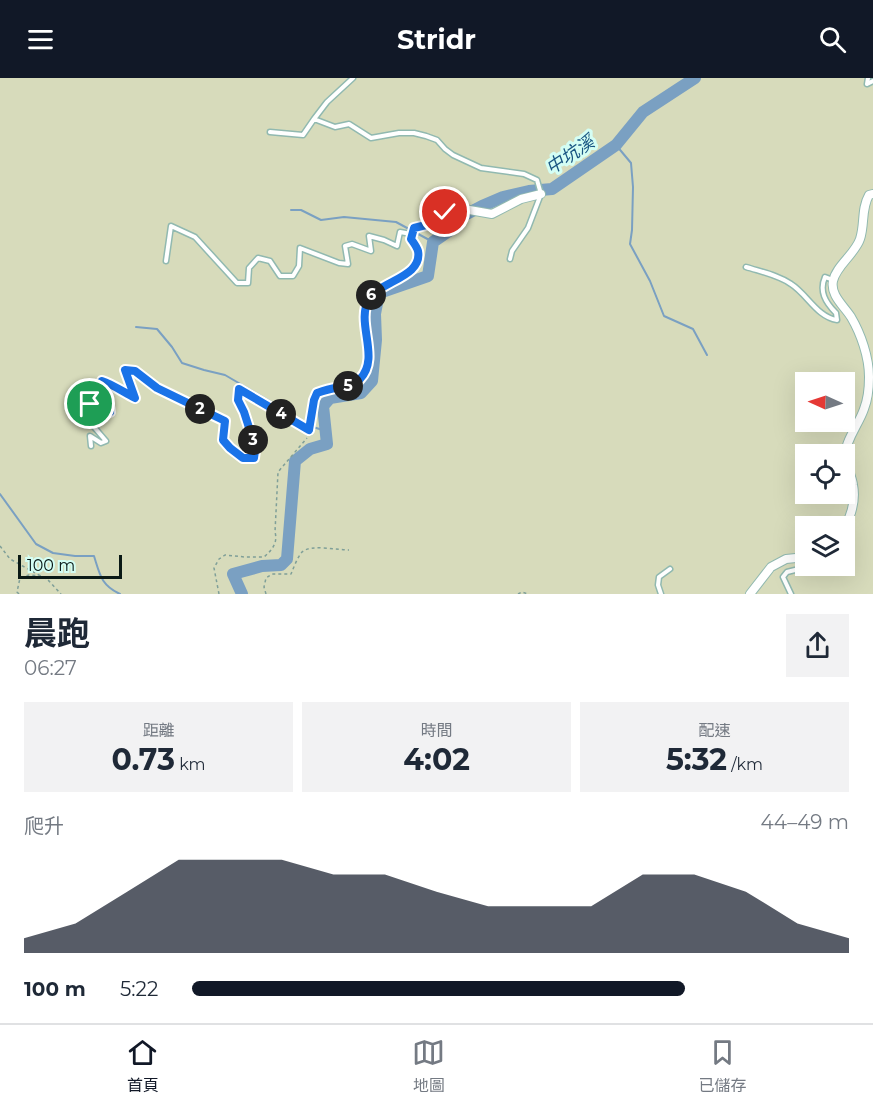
<!DOCTYPE html>
<html lang="zh-TW">
<meta charset="utf-8">
<style>
body{margin:0;font-family:Montserrat,"Noto Sans TC",sans-serif;background:#f2f2f3;color:#1f2937;height:100vh;display:flex;flex-direction:column;font-size:22px;white-space:nowrap}
*{box-sizing:border-box;margin:0}
p{font-size:20px;color:#747a83}
.icon{flex:none;width:33px;height:33px;fill:none;stroke:currentColor;stroke-width:2;stroke-linecap:round;stroke-linejoin:round}
.map{position:relative;height:516px;overflow:hidden}
.sheet{display:flex;flex-direction:column;background:#fff;flex:1}
.sheet>*{flex:none}
.needle{width:39px;rotate:273deg}
.fabs{position:absolute;left:795px;top:294px;display:grid;gap:12px}
.fabs a{display:grid;place-items:center;width:60px;height:60px;border-radius:0px;background:#fff;box-shadow:0 6px 24px #0002;font-size:30px}
.scale{position:absolute;left:18px;bottom:15px;width:104px;box-sizing:border-box;padding-left:6px;border:3px solid #0a1916;border-top:0;font-size:16px;line-height:21px;white-space:nowrap;color:#0a1916;-webkit-text-stroke:4px #d4fef4;paint-order:stroke}
.pin{position:absolute;display:grid;place-items:center;width:51px;height:51px;color:#fff;margin:-26px;border:3px solid #fff;border-radius:50%;box-shadow:0 2px 6px #0007}
.km{position:absolute;width:30px;height:30px;margin:-15px;border-radius:50%;background:#222;color:#fff;font-size:16px;line-height:30px;text-align:center}
.round{display:grid;place-items:center;flex:none;width:63px;height:63px;border-radius:0px;background:#f2f2f3}
.headline{display:flex;align-items:center;justify-content:space-between;height:102px;padding:0 24px}
h1{font-size:33px;font-weight:700;line-height:45px}
.figures{display:grid;grid-template-columns:repeat(3,1fr);gap:9px;height:102px;padding:6px 24px}
.figures div{display:grid;align-content:center;border-radius:0px;background:#f2f2f3;text-align:center}
.figures b{font-size:30px;font-weight:700}
.figures small{font-size:16px;font-weight:400}
.figures p{font-size:16px}
.chart{height:168px;padding:12px 24px}
.chart p{display:flex;justify-content:space-between}
.chart svg{width:100%;height:108px;margin-top:6px;fill:#111827;opacity:.7}
ul{padding:0 24px;list-style:none;font-size:20px}
li{display:grid;grid-template-columns:96px 72px 1fr;align-items:center;height:45px}
li i{height:15px;border-radius:8px;background:#111827}
header{display:flex;justify-content:space-between;align-items:center;height:78px;padding:0 24px;background:#111827;color:#fff;font-size:27px;font-weight:700}
.menu{display:flex;justify-content:space-around;align-items:center;height:84px;border-top:2px solid #e0e1e3;background:#fff;font-size:16px;color:#747a83}
.menu a{display:grid;justify-items:center;gap:3px}
.menu .on{color:#111827}
.map>svg:first-child{display:block}
</style>
<header><svg class="icon" aria-label="menu" viewBox="0 0 24 24"><path d="M4 6h16M4 12h16M4 18h16"/></svg>Stridr<svg class="icon" aria-label="search" viewBox="0 0 24 24"><circle cx="10" cy="10" r="6"/><path d="M15 15l6 6"/></svg></header>
<div class="map">
<svg width="873" height="516" viewBox="0 0 873 516">
<rect width="100%" height="100%" fill="#c7f0e7"/>
<path fill="#d7dbbb" fill-rule="evenodd" d="M 0,0 L 873,0 L 873,516 L 0,516 ZM 806,304 L 844,304 L 844,344 L 806,344 ZM 806,376 L 844,376 L 844,416 L 806,416 ZM 806,448 L 844,448 L 844,488 L 806,488 Z"/>
<g fill="none" stroke-linecap="round" stroke-linejoin="round">
<path stroke="#7aa0c2" stroke-width="2" d="M 616,67 L 631,85 L 633,109 L 632,152 L 630,166 L 650,203 L 664,238 L 693,251 L 707,277
M 291,132 L 301,132 L 321,142 L 344,139 L 396,144 L 433,164
M 136,249 L 157,251 L 172,269 L 182,285 L 204,292 L 225,297 L 292,336 L 303,346 L 307,347
M 313,349 L 326,353
M 0,416 L 36,466 L 53,475 L 75,478 L 94,478 C 100,497 101,507 120,516"/>
<path stroke="#7aa0c2" stroke-width="12" d="M 242,516 L 233,496 L 262,488 L 281,487 L 287,481 L 295,383 L 310,371 L 327,366 L 323,328 L 330,320 L 361,315 L 372,303 L 376,262 L 375,236 L 379,215 L 428,198 L 433,164 L 456,148 L 461,139 L 482,128 L 503,119 L 529,113 L 552,111 L 616,67 L 643,34 L 695,0"/>
<defs>
<path id="service" d="M 353,0 L 327,24 L 314,41 L 335,49 L 349,46 L 371,60 L 399,55 L 414,55 L 426,58 L 437,62 L 445,71 L 453,77 L 481,90 L 524,96 L 537,102 L 541,116 L 528,150 L 512,173 L 510,181
M 868,0 L 867,6 L 873,3
M 270,54 L 303,57 L 314,41
M 166,183 L 171,148 L 195,159 L 237,205 L 248,205 L 249,190 L 258,180 L 270,183 L 280,198 L 293,198 L 299,188 L 300,170 L 339,185 L 348,186 L 345,168 L 352,166 L 371,173 L 369,158 L 384,162 L 397,168 L 400,154 L 411,156
M 746,189 C 762,194 778,197 791,206 C 807,216 817,239 837,242 L 836,235 C 825,224 819,213 825,199 L 833,202
M 91,368 L 90,358 L 101,365 L 106,363 L 88,342 L 83,331 L 90,326 L 100,335 L 110,334 C 109,323 104,314 102,303 C 113,306 125,315 135,319 L 125,292 L 135,293 L 157,310 L 225,343 L 223,362 L 230,370 L 243,380 L 254,380 L 255,373 L 252,359 L 244,334 L 238,322 L 239,311 L 309,352
M 661,516 L 658,507 L 659,499 L 670,491
M 791,516 L 783,499 L 787,494 L 803,490 L 806,486"/>
<path id="minor" d="M 411,156 L 414,150 L 438,144 L 445,134 L 458,130 L 492,136 L 521,121 L 541,116
M 309,353 L 311,344
M 844,451 C 851,438 856,422 853,407 C 852,397 845,387 845,377 C 846,361 859,346 864,331 C 868,321 869,310 869,299 C 869,279 861,256 851,239 C 844,228 830,217 833,203 C 836,188 855,176 860,161 C 865,146 861,131 869,117 L 873,116
M 750,516 L 771,489 L 786,481 L 806,479"/>
</defs>
<use href="#service" stroke="#91b9b0" stroke-width="7"/>
<use href="#minor" stroke="#91b9b0" stroke-width="10"/>
<path stroke="#7f9f98" stroke-width="1.5" stroke-dasharray="3 3" stroke-linecap="butt" d="M 312,338 L 314,322 L 317,315 C 323,313 329,311 335,310 C 341,309 349,309 354,307 C 356,306 359,302 360,301 C 381,279 354,243 369,221 C 384,199 433,199 413,164
M 0,468 L 10,481 L 48,502 L 61,516
M 19,516 L 17,514 L 20,500 L 29,497 L 41,498
M 219,516 L 214,490 L 219,481 L 225,477 L 245,479 L 264,479 C 272,472 278,465 275,454 L 278,394 L 307,360
M 266,516 L 264,509 L 266,500 L 272,496 L 291,496 C 294,489 297,480 302,474 C 310,466 338,472 349,472
M 518,516 L 522,514 L 528,516"/>
<use href="#service" stroke="#fff" stroke-width="4"/>
<use href="#minor" stroke="#fff" stroke-width="8"/>
</g>
<g fill="none" stroke-linecap="round" stroke-linejoin="round">
<defs>
<path id="route" d="M 90,326 L 100,335 L 110,334 C 109,323 104,314 102,303 C 112,306 125,315 135,320 L 125,292 L 135,293 L 157,310 L 225,343 L 223,362 L 230,370 L 243,380 L 254,380 L 255,373 L 252,359 L 244,334 L 238,322 L 239,311 L 309,352 L 314,322 L 317,315 C 323,313 329,311 335,310 C 341,309 348,309 354,307 C 356,306 358,303 360,301 C 381,279 355,245 369,221 C 380,203 423,199 418,173 C 417,169 413,164 411,161 L 414,150 L 438,144 L 445,134"/>
</defs>
<use href="#route" stroke="#fff" stroke-width="12"/>
<use href="#route" stroke="#1a73e8" stroke-width="8"/>
</g>
<g text-anchor="middle" stroke-width="6" stroke-linejoin="round" paint-order="stroke">
<g font-size="18" font-style="italic" fill="#195582" stroke="#d4fef4">
<text transform="translate(570 77) rotate(-34)" y="6">中坑溪</text>
</g>
</g>
</svg>
<div class="fabs">
<a><svg class="needle" viewBox="-14 -14 28 28"><path d="M0-13l5 13h-10z" fill="#e53935"/><path d="M0 13l5-13h-10z" fill="#747a83"/></svg></a>
<a><svg class="icon" aria-label="locate" viewBox="0 0 24 24"><circle cx="12" cy="12" r="6"/><path d="M12 2v4M12 18v4M2 12h4M18 12h4"/></svg></a>
<a><svg class="icon" aria-label="layers" viewBox="0 0 24 24"><path d="M12 4l9 5-9 5-9-5zM3 14l9 5 9-5"/></svg></a>
</div>
<div class="scale">100 m</div>
<div class="pin" style="left:90px;top:326px;background:#1e9e55"><svg class="icon" aria-label="arrive" viewBox="0 0 24 24"><path d="M6 21V4h12l-3 4 3 4H6"/></svg></div>
<div class="pin" style="left:445px;top:134px;background:#d93025"><svg class="icon" aria-label="check" viewBox="0 0 24 24"><path d="M5 12l5 5 9-10"/></svg></div>
<b class="km" style="left:200px;top:331px">2</b>
<b class="km" style="left:253px;top:362px">3</b>
<b class="km" style="left:281px;top:336px">4</b>
<b class="km" style="left:348px;top:308px">5</b>
<b class="km" style="left:371px;top:217px">6</b>
</div>
<section class="sheet">
<div class="headline"><div><h1>晨跑</h1><p>06:27</p></div><a class="round"><svg class="icon" aria-label="share" viewBox="0 0 24 24"><path d="M12 15V3M7 8l5-5 5 5M5 13v7h14v-7"/></svg></a></div>
<div class="figures">
<div><p>距離</p><b>0.73<small> km</small></b></div>
<div><p>時間</p><b>4:02</b></div>
<div><p>配速</p><b>5:32<small> /km</small></b></div>
</div>
<div class="chart"><p><span>爬升</span>44–49 m</p>
<svg viewBox="0 0 160 44" preserveAspectRatio="none"><path d="M0 44V38L10 32L20 19L30 6L40 6L50 6L60 12L70 12L80 19L90 25L100 25L110 25L120 12L130 12L140 19L150 32L160 38V44z"/></svg>
</div>
<ul>
<li><b>100 m</b>5:22<i style="width:75%"></i></li>
</ul>
</section>
<nav class="menu">
<a class="on"><svg class="icon" aria-label="home" viewBox="0 0 24 24"><path d="M3 11l9-7 9 7M6 9v11h12V9"/></svg>首頁</a>
<a><svg class="icon" aria-label="map" viewBox="0 0 24 24"><path d="M3 6l6-2 6 2 6-2v14l-6 2-6-2-6 2zM9 4v14M15 6v14"/></svg>地圖</a>
<a><svg class="icon" aria-label="saved" viewBox="0 0 24 24"><path d="M7 4h10v16l-5-4-5 4z"/></svg>已儲存</a>
</nav>
